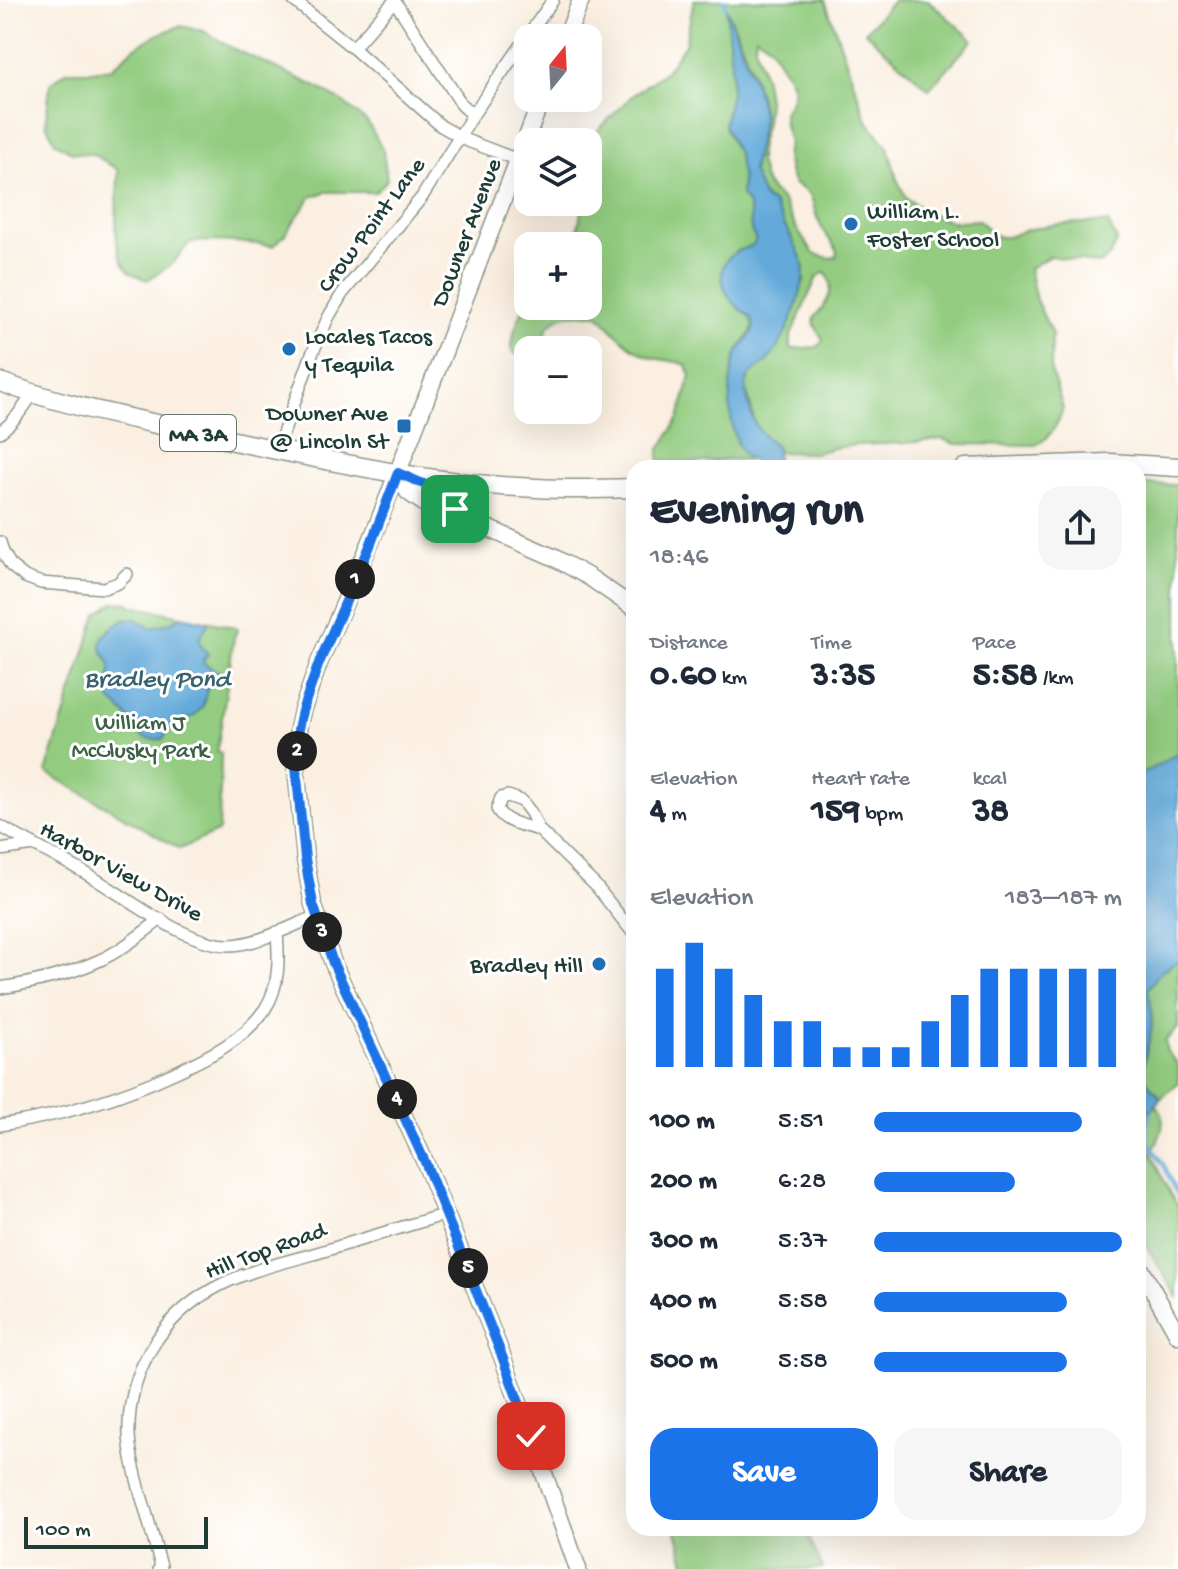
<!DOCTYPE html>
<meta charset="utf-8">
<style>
body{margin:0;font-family:"Gochi Hand",sans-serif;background:#f6f6f7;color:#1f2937;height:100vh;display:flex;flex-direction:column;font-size:30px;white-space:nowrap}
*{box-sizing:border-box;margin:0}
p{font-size:26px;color:#747a83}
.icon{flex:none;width:44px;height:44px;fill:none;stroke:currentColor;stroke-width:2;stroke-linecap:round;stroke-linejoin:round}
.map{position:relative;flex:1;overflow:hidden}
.sheet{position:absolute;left:626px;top:460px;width:520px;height:1076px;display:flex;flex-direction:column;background:#fff;border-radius:24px;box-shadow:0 8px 32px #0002}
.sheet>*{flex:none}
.needle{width:52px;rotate:18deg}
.buttons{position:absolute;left:514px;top:24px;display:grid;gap:16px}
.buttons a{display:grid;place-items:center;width:88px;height:88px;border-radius:16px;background:#fff;box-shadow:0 8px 32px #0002;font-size:40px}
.scale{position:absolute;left:24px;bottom:20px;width:184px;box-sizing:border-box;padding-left:8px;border:4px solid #1f3d34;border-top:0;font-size:22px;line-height:28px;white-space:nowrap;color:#1f3d34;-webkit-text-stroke:6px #fff;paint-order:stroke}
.pin{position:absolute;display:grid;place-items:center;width:68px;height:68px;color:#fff;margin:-34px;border-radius:16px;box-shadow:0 4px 12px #0006}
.km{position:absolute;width:40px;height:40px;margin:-20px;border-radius:50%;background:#222;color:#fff;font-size:22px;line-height:40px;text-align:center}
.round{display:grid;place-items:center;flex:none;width:84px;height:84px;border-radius:24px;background:#f6f6f7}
.summary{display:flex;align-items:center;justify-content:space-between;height:136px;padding:0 24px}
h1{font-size:44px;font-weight:800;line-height:60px}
.metrics{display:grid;grid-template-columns:repeat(3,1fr);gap:12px;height:136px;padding:8px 24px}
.metrics div{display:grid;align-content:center}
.metrics b{font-size:34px;font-weight:800}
.metrics small{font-size:22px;font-weight:400}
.metrics p{font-size:22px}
.chart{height:224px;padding:16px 24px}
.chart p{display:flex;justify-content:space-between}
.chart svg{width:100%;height:144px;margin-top:8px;stroke:#1a73e8;stroke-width:6}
.primary-button{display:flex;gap:16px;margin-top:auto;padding:16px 24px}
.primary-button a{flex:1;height:92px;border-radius:24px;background:#1a73e8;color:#fff;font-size:32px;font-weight:800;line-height:92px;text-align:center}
.primary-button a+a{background:#f6f6f7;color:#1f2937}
ul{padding:0 24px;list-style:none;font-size:26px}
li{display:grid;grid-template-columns:128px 96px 1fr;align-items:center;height:60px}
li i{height:20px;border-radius:10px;background:#1a73e8}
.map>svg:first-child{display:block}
</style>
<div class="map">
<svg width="1178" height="1569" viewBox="0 0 1178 1569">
<rect width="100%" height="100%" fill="#fff"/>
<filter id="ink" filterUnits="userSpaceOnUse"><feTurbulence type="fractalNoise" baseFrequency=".0125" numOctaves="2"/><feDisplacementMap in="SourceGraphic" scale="16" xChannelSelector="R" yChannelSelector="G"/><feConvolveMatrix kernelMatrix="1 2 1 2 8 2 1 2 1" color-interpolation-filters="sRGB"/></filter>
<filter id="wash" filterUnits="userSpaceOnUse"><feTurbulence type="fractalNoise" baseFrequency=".006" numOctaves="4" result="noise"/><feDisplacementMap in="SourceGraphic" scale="32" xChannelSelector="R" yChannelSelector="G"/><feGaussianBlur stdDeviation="1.8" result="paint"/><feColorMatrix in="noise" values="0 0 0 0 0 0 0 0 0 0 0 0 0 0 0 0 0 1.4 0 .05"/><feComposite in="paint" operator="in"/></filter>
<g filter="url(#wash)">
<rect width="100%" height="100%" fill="#faefe0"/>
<path fill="#93cc80" stroke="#59845a" stroke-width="2" fill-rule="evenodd" d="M 694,0 L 825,0 L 867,121 L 888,147 L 897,179 L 906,198 L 928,213 L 953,222 L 978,220 C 983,224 991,233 997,236 C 1007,240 1017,232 1027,230 C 1053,223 1082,222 1108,223 L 1117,240 L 1110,256 L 1099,264 L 1050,256 L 1029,269 L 1036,300 L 1052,334 L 1051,371 L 1063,408 C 1059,423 1050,439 1035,445 L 955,444 L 943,439 L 907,443 L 857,445 L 834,448 L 816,453 L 779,452 L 775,445 L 759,431 L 754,420 L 746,386 L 749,375 L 768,360 L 804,281 L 803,262 L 773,203 C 762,198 755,184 753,173 C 750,157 763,134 763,117 C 762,93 738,32 727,10 L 732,75 L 731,93 L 724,126 L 738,155 L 742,180 L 741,196 C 753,207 749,214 751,227 C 751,232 754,236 756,240 L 754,245 L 737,251 L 732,255 L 738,307 C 765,326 749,331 738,352 C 736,356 735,361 733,366 L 743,453 L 749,460 C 720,457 687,469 659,459 L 659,451 L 679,418 L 691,375 L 686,365 C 674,360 665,361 654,358 C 630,351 614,331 598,314 C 576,314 558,311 545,331 L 557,348 L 564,350 L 528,350 L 528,363 L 512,351 C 512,331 519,317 528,300 L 528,306 L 588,306 L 588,246 L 569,246 L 578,228 L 583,202 L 588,202 L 588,151 L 593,135 L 633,95 L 666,71 L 685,44 ZM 756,36 C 774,46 770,49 781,65 C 794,83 798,94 783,113 L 784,125 L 789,142 L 786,156 L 790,175 L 794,184 C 818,196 810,203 819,222 C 823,233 832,241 837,251 L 836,257 L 829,258 L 814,254 L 798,231 L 782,200 L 772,192 L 764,180 L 759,161 L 760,144 L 766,122 L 768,100 L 765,80 L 755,46 ZM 825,272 C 834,284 831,296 823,307 C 822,309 815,316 815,317 C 812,326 821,334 823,341 L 817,347 L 791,349 L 791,335 L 817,277 Z
M 894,0 L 928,0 L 973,40 L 929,89 L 865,32 Z
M 180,26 L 204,31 L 232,48 L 315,86 L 341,101 L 368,123 L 383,150 L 387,180 L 375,192 L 326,192 L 311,197 L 285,234 L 274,246 C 245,242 219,240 190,242 L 172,264 L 147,280 C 142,277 133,275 129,271 C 108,250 119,198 118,170 L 93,154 L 73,153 L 55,142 L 46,124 L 50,84 L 67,71 L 92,71 L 112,68 L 134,48 L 154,36 Z
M 1138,484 L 1178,485 L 1178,753 L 1151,769 L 1138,774 Z
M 115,602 L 129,603 L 129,605 L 238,628 L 234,637 L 217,752 L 221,753 L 219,831 L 180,849 L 46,772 L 97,614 Z
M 1178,960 L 1178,1028 L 1165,1041 L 1167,1052 L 1178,1064 L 1178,1083 L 1159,1100 L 1159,1095 C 1129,1070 1152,1051 1152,1020 C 1153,1010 1149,998 1148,988 L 1161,971 Z
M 1138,1098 L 1147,1106 L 1150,1112 L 1156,1105 C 1170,1119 1159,1138 1152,1154 L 1170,1194 L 1178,1206 L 1178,1297 L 1138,1232 Z
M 675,1528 L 805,1528 L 823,1569 L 687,1569 Z"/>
<path fill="#63aada" stroke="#417487" stroke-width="2" d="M 726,7 L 757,90 L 763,118 L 752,171 L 764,199 L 773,203 C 780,219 800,249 803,264 C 807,287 785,343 768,360 C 759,369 745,374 746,388 C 746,398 753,422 758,429 C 770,446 781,439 776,464 C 766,465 756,465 747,458 C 726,440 726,375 738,352 C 742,344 754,335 754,326 C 753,317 745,313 739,308 C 721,292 713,266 736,252 C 741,249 748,248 753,245 L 756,240 C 754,236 751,232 751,227 C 749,214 753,207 741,196 L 742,180 L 738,155 L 724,126 L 731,93 L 732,75 Z
M 181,616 L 209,622 L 199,639 L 201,646 L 208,654 L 203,660 L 204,663 L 223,675 L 222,680 L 207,689 L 203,706 L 194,716 L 173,725 L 163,739 C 136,742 140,731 126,715 C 121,709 115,705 110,700 C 108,689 110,679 110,668 C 110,659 101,654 101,645 C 101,633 123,617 134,619 C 140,620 145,625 151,628 C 161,624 174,624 181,616 Z
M 1178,753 L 1178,960 L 1161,971 L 1148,989 C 1149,999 1153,1010 1152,1020 C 1152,1051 1129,1070 1159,1095 L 1159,1100 L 1150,1113 L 1147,1106 L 1138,1098 L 1138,774 L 1151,769 Z"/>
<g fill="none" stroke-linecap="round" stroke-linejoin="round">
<path stroke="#63aada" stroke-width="4" d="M 724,0 L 726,7
M 1150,1113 L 1146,1126 L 1147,1140 L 1165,1167 L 1174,1189 L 1178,1195"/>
</g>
</g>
<g filter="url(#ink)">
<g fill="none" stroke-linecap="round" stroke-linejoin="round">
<defs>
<path id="street" d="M 293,0 L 353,48 L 441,126 L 468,141 L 518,160
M 394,0 L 462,105 L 473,115
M 353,48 L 395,0
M 0,432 C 14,422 24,408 33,393
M 277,450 L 312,354 L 328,318 L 342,294 L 422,197 L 474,113 L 553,0
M 0,542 L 3,552 L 11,566 L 25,577 L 41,583 L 104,588 L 118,583 L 127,574
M 0,826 C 28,843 58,857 87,874 C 125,896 185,945 229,945 C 259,944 289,927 317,916
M 539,830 C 524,825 505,824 497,809 L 501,798 L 508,796 L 522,801 L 531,813 L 539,830 L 596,886 L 634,934
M 0,850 L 34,845
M 0,988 C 33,983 67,975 98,961 C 121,951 141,934 161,919
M 0,1125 C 61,1116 120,1098 176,1072 C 208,1057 244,1040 265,1009 C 280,986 279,958 277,932
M 159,1569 L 161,1566 C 154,1542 148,1518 141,1495 C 136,1475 130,1456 129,1435 C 127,1374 160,1318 213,1289 C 245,1271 282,1263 317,1253 C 360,1240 403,1227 446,1214"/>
<path id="secondary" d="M 566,38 L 581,0
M 542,98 L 372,539 L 319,663 L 302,711 L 298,729 L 296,767 L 305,859 L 313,904 L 333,963 L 425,1162 L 502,1356 L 578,1569
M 398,473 L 408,492 L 428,506 L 476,523 L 553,557 L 589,577 L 634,608
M 411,479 L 435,489 L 460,513
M 1138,1264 L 1178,1335"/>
<path id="primary" d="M 0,382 C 67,407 137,419 206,435 C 315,458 425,484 537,488 C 569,490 602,489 634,488
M 965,468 L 1109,463 L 1178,467"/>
</defs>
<use href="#street" stroke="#8c968a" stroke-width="14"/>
<use href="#secondary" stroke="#8c968a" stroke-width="19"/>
<use href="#primary" stroke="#8c968a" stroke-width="21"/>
<use href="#street" stroke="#fff" stroke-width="11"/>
<use href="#secondary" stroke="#fff" stroke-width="16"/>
<use href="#primary" stroke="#fff" stroke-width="18"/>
</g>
</g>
<g fill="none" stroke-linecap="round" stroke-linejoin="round" filter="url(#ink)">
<defs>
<path id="route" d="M 455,509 L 435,489 L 398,473 L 370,546 L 319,663 L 302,711 L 298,729 L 296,767 L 305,859 L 313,904 L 333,963 L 425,1162 L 502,1356 L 531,1436"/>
</defs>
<use href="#route" stroke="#fff" stroke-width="16"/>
<use href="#route" stroke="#1a73e8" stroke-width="10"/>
</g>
<g fill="#1f6fb2" stroke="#fff" stroke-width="3">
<circle cx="851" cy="224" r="8"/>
<circle cx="289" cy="349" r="8"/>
<rect x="396" y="418" width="16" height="16" rx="4"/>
<circle cx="599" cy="964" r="8"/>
</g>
<g text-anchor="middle" stroke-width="6" stroke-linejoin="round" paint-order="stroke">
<rect fill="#fff" stroke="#627771" stroke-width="2" x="160" y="415" width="76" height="36" rx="6"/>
<g font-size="22" font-weight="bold" fill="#1f3d34">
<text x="198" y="441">MA 3A</text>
</g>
<g font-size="24" fill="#1f3d34" stroke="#fff" text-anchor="start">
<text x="867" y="218">William L.<tspan x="867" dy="28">Foster School</tspan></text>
<text x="305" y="343">Locales Tacos<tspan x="305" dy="28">y Tequila</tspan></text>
<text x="388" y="420" text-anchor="end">Downer Ave<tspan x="388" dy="28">@ Lincoln St</tspan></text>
<text x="583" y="972" text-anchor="end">Bradley Hill</text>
</g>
<g font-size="24" fill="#1f3d34" stroke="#fff">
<text transform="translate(370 224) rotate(-53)" y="8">Crow Point Lane</text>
<text transform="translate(465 232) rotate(-69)" y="8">Downer Avenue</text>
<text transform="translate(122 870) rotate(29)" y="8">Harbor View Drive</text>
<text transform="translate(265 1249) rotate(-20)" y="8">Hill Top Road</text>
</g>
<g font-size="24" fill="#3c6147" stroke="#fff">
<text x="140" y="729">William J<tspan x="140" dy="28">McClusky Park</tspan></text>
</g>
<g font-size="26" font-style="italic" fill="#37636e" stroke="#fff">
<text x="157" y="686">Bradley Pond</text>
</g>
</g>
</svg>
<div class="buttons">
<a><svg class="needle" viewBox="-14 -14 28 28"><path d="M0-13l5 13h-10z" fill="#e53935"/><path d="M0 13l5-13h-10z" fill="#747a83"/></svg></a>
<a><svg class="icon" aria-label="layers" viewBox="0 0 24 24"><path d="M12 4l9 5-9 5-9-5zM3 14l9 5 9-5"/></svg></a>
<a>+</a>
<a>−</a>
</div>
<div class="scale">100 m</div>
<div class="pin" style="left:455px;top:509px;background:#1e9e55"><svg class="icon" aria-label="arrive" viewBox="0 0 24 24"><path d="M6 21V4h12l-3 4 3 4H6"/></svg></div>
<div class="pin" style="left:531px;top:1436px;background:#d93025"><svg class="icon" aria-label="check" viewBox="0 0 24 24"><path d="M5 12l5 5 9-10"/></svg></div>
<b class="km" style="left:355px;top:579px">1</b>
<b class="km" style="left:297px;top:751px">2</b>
<b class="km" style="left:322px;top:932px">3</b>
<b class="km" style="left:397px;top:1099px">4</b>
<b class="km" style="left:468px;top:1268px">5</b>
<section class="sheet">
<div class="summary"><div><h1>Evening run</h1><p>18:46</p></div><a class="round"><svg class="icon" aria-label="share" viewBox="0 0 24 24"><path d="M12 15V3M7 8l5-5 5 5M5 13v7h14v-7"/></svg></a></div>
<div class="metrics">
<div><p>Distance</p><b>0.60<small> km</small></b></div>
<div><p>Time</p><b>3:35</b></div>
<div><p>Pace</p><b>5:58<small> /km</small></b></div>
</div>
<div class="metrics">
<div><p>Elevation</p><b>4<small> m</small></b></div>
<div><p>Heart rate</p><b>159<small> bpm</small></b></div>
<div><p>kcal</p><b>38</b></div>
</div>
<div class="chart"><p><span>Elevation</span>183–187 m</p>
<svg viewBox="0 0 160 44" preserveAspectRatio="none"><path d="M5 44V14M15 44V6M25 44V14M35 44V22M45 44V30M55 44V30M65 44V38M75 44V38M85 44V38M95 44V30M105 44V22M115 44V14M125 44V14M135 44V14M145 44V14M155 44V14"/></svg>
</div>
<ul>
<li><b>100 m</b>5:51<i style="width:84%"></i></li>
<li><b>200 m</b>6:28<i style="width:57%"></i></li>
<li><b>300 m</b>5:37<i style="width:100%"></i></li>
<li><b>400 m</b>5:58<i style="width:78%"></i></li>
<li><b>500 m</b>5:58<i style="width:78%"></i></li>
</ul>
<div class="primary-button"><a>Save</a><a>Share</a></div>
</section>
</div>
